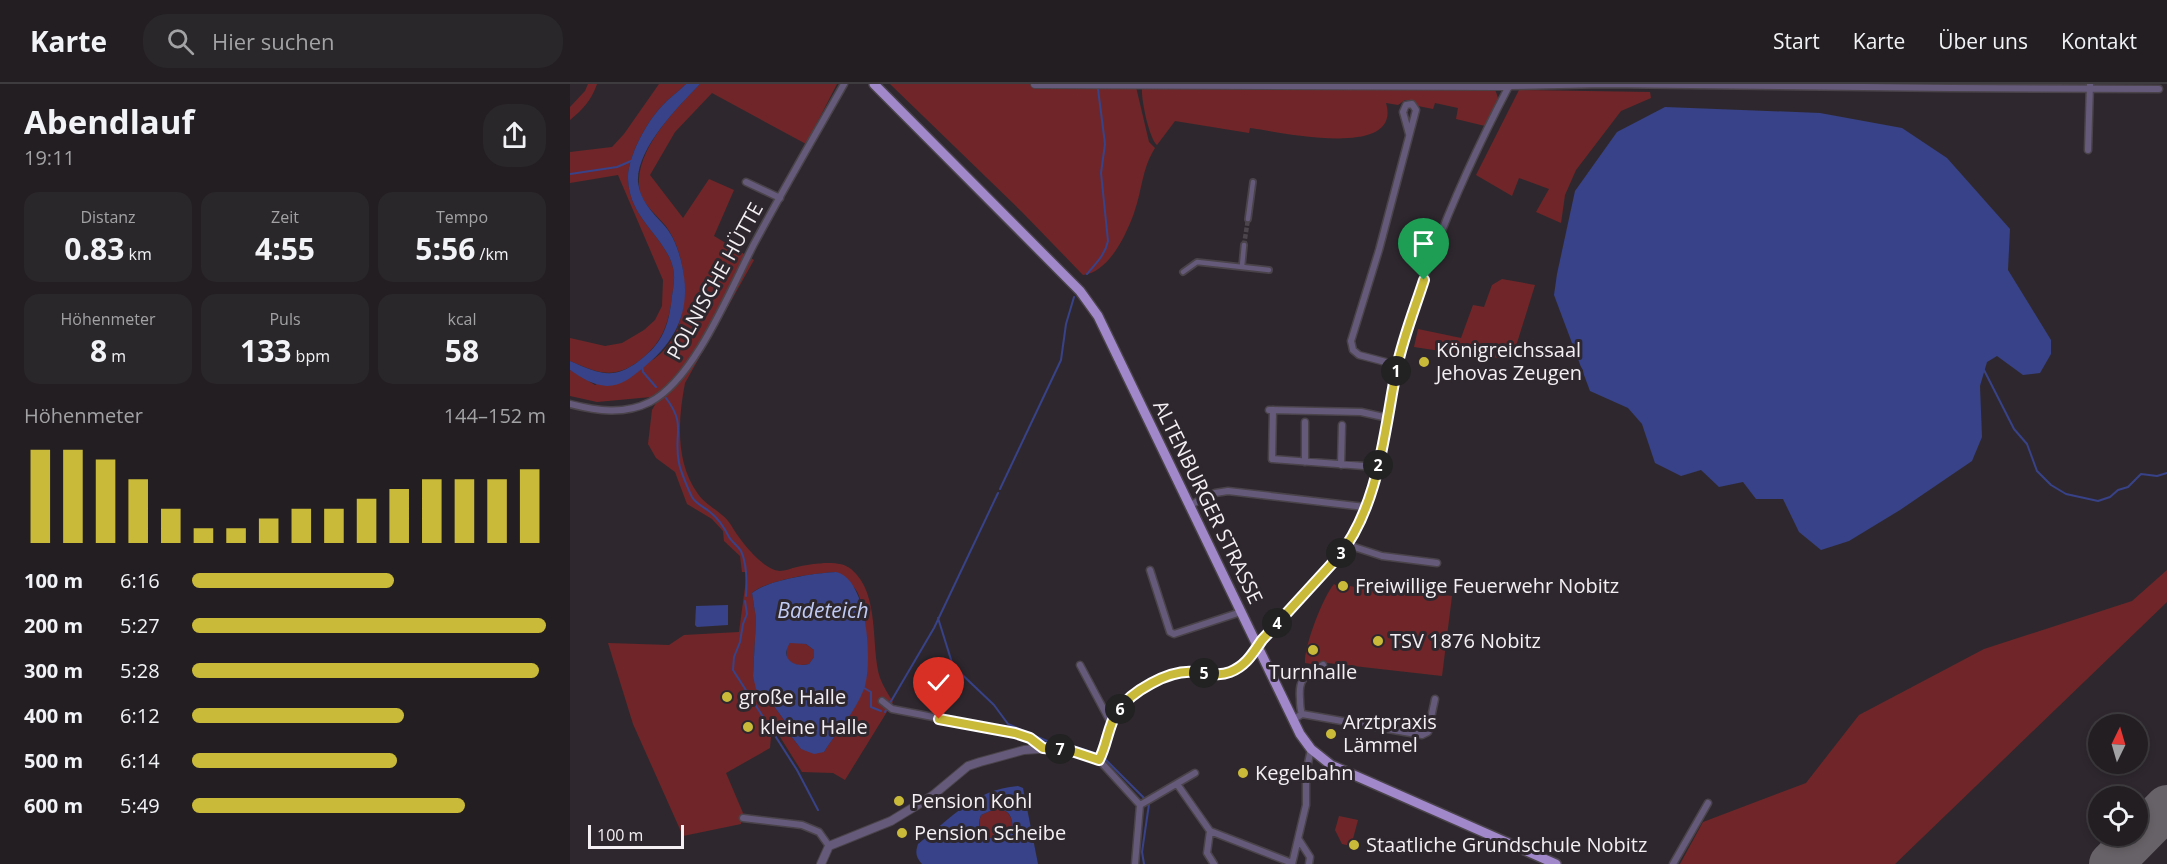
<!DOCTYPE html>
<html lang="de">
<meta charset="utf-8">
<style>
body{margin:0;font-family:"Open Sans",sans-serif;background:#2a272a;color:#f1f3f6;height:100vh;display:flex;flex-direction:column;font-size:22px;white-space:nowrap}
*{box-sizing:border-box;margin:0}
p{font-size:20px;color:#a2a2a5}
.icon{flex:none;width:33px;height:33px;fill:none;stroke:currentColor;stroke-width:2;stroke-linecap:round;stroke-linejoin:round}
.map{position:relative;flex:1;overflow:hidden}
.details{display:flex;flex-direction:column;background:#221e22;width:570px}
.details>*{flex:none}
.needle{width:39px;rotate:5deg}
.tools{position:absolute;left:1518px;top:630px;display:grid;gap:12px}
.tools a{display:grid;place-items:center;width:60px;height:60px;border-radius:50%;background:#221e22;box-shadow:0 3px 9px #0003,0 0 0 2px #3f3c40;font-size:30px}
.scale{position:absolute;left:18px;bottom:15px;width:96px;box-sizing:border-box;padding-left:6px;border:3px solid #f3eff3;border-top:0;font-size:16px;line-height:21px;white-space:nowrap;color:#f3eff3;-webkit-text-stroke:4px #2e282e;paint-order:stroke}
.pin{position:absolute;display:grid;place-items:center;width:51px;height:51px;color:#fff;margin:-62px -26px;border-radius:50% 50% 50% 0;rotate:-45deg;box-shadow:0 0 6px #0007}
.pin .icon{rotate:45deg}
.km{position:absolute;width:30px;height:30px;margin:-15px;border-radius:50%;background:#222;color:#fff;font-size:16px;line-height:30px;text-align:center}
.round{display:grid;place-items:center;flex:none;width:63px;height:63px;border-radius:24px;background:#2a272a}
.overview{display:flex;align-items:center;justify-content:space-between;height:102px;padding:0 24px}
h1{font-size:33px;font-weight:700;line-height:45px}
.figures{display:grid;grid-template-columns:repeat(3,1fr);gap:9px;height:102px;padding:6px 24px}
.figures div{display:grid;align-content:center;border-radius:15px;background:#2a272a;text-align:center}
.figures b{font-size:30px;font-weight:700}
.figures small{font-size:16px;font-weight:400}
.figures p{font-size:16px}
.chart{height:168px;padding:12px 24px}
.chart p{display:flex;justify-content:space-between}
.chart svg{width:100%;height:108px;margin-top:6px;stroke:#caba3a;stroke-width:6}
ul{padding:0 24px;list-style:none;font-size:20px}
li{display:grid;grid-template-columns:96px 72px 1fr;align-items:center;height:45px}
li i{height:15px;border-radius:8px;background:#caba3a}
header{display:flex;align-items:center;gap:36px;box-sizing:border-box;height:84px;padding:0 30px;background:#221e22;border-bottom:2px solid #3f3c40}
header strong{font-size:28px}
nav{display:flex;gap:33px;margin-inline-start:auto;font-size:21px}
.search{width:420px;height:54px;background:#2a272a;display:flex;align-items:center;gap:15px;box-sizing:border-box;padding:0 21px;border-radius:24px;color:#a2a2a5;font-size:22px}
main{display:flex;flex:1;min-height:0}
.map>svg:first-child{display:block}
</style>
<header>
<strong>Karte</strong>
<div class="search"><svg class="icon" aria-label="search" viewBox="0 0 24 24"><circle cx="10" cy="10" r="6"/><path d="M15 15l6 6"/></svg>Hier suchen</div>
<nav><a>Start</a><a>Karte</a><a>Über uns</a><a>Kontakt</a></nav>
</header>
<main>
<section class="details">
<div class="overview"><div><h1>Abendlauf</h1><p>19:11</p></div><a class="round"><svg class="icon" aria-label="share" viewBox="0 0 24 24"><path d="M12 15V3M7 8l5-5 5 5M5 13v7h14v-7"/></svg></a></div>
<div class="figures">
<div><p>Distanz</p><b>0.83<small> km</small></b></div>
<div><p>Zeit</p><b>4:55</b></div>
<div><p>Tempo</p><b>5:56<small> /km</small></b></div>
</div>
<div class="figures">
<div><p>Höhenmeter</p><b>8<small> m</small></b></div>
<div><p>Puls</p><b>133<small> bpm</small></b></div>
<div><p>kcal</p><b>58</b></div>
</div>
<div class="chart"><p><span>Höhenmeter</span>144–152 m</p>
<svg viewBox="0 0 160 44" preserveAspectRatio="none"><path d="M5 44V6M15 44V6M25 44V10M35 44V18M45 44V30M55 44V38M65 44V38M75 44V34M85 44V30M95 44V30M105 44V26M115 44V22M125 44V18M135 44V18M145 44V18M155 44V14"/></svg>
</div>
<ul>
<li><b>100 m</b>6:16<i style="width:57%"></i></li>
<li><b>200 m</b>5:27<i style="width:100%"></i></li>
<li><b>300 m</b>5:28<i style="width:98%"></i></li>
<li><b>400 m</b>6:12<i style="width:60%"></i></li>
<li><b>500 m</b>6:14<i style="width:58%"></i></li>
<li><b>600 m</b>5:49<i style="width:77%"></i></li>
</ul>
</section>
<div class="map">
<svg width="1597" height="780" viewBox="0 0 1597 780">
<rect width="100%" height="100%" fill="#2e282e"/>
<path fill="#702628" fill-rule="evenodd" d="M 18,0 L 27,0 C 21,17 13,25 0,36 L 0,23 L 15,7 Z
M 89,0 L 116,0 C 108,8 99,14 92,22 C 77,37 57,74 58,95 C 59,135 96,153 103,184 C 106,196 102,208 101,220 C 98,241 91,258 75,272 C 47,296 32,291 0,277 L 0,254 L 35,262 L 52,259 L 74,246 L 85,236 L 92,222 L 93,196 L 48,91 L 0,99 L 0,68 L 42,63 L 54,50 Z
M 130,0 L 267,0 L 236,60 L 142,9 L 105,48 L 80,91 L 113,134 L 139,95 L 164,106 L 144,152 L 184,176 L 115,299 C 108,335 105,378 128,410 C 136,422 153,428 161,441 C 169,455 192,486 210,487 C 215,487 222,484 227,483 C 242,480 269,475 281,485 C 311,510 300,562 310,594 C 313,602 318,610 323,618 L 275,696 L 263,689 L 232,688 L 207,648 L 201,652 L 200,664 L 156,689 L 173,729 L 171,740 L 113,752 L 63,640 L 38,559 L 99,561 L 114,551 L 169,548 L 177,488 L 172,488 L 170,472 L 154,457 L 153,447 L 142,435 L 117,420 L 105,388 L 86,374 L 78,360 L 82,326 L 86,319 L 81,313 L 27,318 L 0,312 L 0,286 L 25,301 C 41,293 69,285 84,275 C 123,248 122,176 95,141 C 83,127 67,116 69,95 C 71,60 106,25 130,0 ZM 266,488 C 272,493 282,499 286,506 C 297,521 300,589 293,606 C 284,629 267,647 254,668 L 231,665 L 221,652 L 220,644 L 203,621 L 194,615 L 183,592 L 186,535 L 182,509 C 197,496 245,489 266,488 Z
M 320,0 L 483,0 L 566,3 L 579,58 L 585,64 C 572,84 572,107 564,129 C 556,151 539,188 513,191 L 452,128 Z
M 572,4 L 925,5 L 928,14 L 915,42 L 886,35 L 888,24 L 865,19 L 863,25 L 848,22 L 844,17 L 835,16 L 828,21 L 816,19 C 833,77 706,47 680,44 L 679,49 L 605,37 L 587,61 C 579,54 571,15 572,4 Z
M 949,6 L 1080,8 L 1081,14 L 1051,27 L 1006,86 L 995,111 L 991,139 L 966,128 L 979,105 L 949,94 L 942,112 L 906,91 Z
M 932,195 L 965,201 L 942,275 L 904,272 L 844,263 L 848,245 L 891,254 L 903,221 L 914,223 L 922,201 Z
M 1597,486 L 1597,518 L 1325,780 L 1110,780 L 1133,738 L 1236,699 L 1289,631 L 1414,565 L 1562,517 Z
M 764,500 L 775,508 L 780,502 L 789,504 L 795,502 L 882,512 L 872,592 L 757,579 L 756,582 L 735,579 C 734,562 753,513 764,500 Z
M 224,558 L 236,560 L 244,566 L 244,573 L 239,580 C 230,582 223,582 217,574 L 217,563 L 220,559 Z
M 427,724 C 440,727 442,733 443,745 L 428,756 C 414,753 406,746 411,731 Z
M 769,732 L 788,736 L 781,762 L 772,760 L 765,746 Z"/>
<path fill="#384288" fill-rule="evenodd" d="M 116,0 L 130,0 C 108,23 66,65 68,98 C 70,116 82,128 93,140 C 103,150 109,167 112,181 C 122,225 107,257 73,284 C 62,293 51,302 37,302 C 22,301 12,294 0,286 L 0,277 C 32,291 46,297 75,272 C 92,258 98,242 101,220 C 102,208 106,196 103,184 C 96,153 59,135 58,95 C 57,74 77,37 92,22 C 99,14 108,8 116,0 Z
M 1095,23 L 1250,29 L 1332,44 L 1377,74 L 1440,145 L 1438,186 L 1481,256 L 1481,270 L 1470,289 L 1453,291 L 1427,272 L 1417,278 L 1410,302 L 1412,353 L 1402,377 L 1330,426 L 1279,457 L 1251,466 L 1229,448 L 1213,415 L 1186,415 L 1173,398 L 1149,403 L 1131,386 L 1111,392 L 1085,379 L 1072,340 L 1058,324 L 1020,307 L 984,211 L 987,190 L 1005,107 L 1047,48 Z
M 266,488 C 298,494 303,580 294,605 C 285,629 267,647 254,668 L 244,670 L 231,665 L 221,652 L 220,644 L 203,621 L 186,605 L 183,592 L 186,535 L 182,509 C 198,496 244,489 266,488 ZM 220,559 L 236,560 L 244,566 L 244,573 L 239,580 C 225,584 209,575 220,559 Z
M 158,521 L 158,541 L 127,543 L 125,541 L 126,522 Z
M 448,702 L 453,704 L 468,780 L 352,780 C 346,773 345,769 348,760 C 382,734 403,706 448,702 ZM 427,724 C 440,727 442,732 443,745 C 428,762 402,755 411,731 Z"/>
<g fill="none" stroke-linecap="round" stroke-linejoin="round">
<path stroke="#384288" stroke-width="2" d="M 0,90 L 47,83 L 61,77
M 517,190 C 526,179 535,171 538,157 L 531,89 L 535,60 L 528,5
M 72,282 L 73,288 L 86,303
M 1414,286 L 1444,345 L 1457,360 L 1467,387 L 1481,401 L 1496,410 L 1528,417 L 1540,413 L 1548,406 L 1558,403 L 1571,390 L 1587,392 L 1597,389
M 96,314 C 117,342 103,349 109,379 C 110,386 119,407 122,413 C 126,420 134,423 140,428 C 149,435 154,443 159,453 C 162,458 168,462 171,467 C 177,480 177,498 176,512
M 430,405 L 491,276 L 496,240 L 504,213
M 175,517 L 177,530 L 173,540 L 170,558 L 164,573 L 163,586 L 227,686 L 248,726
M 368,534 L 383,582 L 424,621 L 438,640 L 477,657 L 503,662 L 531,671 L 575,715 L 579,720 L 572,768 L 574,780
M 294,604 L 301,608 L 301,623 L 311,627
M 320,619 L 364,544 L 428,409
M 315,628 L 316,626"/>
<path stroke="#676267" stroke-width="44" d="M 1541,780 L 1597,723"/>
<path stroke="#4c464c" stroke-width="4.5" stroke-dasharray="4.5 2" stroke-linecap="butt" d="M 674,161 L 678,135"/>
<defs>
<path id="pedestrian" d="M 678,135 L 683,98
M 672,182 L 674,161
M 613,188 L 627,178 L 699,186"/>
<path id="minor" d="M 1518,66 L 1520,0
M 176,98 L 210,114
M 827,281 L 789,271 L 783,266 L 781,257 L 809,166 L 846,26 L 842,20 L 836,21 L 833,28 L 839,50
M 0,320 C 27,327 54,331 80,318 C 125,295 161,204 184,160 C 213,106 244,53 274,0
M 699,326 L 791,328 L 818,334
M 703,326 L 702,375 L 807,383
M 735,378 L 735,338
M 771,381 L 772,341
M 620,421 L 645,409 L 658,407 L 795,423
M 778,461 L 812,472 L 867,479
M 580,486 L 600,548 L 604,550 L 671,528
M 688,563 L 768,473 C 801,431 811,372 820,320 C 823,307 824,293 827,280 C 853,183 893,90 939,2 L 1034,0 L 1380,4 L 1589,5
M 510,581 L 542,641
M 312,617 L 322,625 L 445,649 L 460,654 L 473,664
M 732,630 C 730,625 730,621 730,615 C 728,591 737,593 753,581
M 723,636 L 732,630 L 852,651 L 858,648 L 865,615
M 529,676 L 570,721 L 565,780
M 607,700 L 640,747
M 570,721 L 625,689
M 173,734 L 232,741 L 249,748 L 259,762
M 640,747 L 722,779
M 640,747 L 637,769 L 644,780
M 729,756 L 740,773 L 739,780
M 722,780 L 736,721 L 736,689 L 741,665
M 1103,780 L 1138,719"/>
<path id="tertiary" d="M 465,0 L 939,2 L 940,0
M 251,780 L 259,762 L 321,737 L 362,712 L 398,682 L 410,678 L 454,666 L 482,664 L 499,666 L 529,676 C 537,661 538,639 550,625 C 564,609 586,593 607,589 C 620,587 631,590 644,591 C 661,592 680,578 688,563"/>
<path id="primary" d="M 304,0 L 510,207 L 528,232 L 730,650 L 741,665 L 761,681 L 986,780"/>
</defs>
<use href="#pedestrian" stroke="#4a444a" stroke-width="8"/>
<use href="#minor" stroke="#4a444a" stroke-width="9"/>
<use href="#tertiary" stroke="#4a444a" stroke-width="10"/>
<use href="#primary" stroke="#4a444a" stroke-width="12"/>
<use href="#pedestrian" stroke="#665a7b" stroke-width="4.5"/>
<use href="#minor" stroke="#665a7b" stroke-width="6"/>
<use href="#tertiary" stroke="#665a7b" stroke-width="8"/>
<use href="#primary" stroke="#a188cb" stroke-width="9"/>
</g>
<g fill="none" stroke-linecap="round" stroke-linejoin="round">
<defs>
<path id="route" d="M 369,635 L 445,649 L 460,654 L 473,664 L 499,666 L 529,676 C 537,661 538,642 547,628 C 561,607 599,586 623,588 C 637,588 647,593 660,588 C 676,582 683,569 692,556 L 768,473 C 810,421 814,346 827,283 C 833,254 845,224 854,196"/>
</defs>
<use href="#route" stroke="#fff" stroke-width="12"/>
<use href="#route" stroke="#caba3a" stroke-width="8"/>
</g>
<g fill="#caba3a" stroke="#2e282e" stroke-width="2">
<circle cx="854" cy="278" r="6"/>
<circle cx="773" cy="502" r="6"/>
<circle cx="808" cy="557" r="6"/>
<circle cx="743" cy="566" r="6"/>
<circle cx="157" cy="613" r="6"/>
<circle cx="178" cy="643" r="6"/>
<circle cx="761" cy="650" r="6"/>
<circle cx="673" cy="689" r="6"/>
<circle cx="329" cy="717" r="6"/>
<circle cx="332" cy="749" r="6"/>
<circle cx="784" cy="761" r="6"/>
</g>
<g text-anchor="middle" stroke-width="6" stroke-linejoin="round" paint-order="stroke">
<g font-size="20" fill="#f3eff3" stroke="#2e282e">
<text transform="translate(145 197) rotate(-61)" y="7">POLNISCHE HÜTTE</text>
<text transform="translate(638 418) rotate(64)" y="7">ALTENBURGER STRASSE</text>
</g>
<g font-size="20" fill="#f3eff3" stroke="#2e282e" text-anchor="start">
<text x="866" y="273">Königreichssaal<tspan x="866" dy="23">Jehovas Zeugen</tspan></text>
<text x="785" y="509">Freiwillige Feuerwehr Nobitz</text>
<text x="820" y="564">TSV 1876 Nobitz</text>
<text x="743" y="595" text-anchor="middle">Turnhalle</text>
<text x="169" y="620">große Halle</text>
<text x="773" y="645">Arztpraxis<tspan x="773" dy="23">Lämmel</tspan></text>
<text x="190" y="650">kleine Halle</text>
<text x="685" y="696">Kegelbahn</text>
<text x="341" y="724">Pension Kohl</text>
<text x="344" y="756">Pension Scheibe</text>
<text x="796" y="768">Staatliche Grundschule Nobitz</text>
</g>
<g font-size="21" font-style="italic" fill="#c1cbf4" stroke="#2e282e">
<text x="253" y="534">Badeteich</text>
</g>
</g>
</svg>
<div class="tools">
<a><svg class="needle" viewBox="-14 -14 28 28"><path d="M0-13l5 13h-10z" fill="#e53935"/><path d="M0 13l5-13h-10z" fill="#a2a2a5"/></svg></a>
<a><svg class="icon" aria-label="locate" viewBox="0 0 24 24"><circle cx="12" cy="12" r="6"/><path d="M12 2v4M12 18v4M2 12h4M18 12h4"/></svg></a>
</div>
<div class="scale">100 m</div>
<div class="pin" style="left:854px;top:196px;background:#1e9e55"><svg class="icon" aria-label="arrive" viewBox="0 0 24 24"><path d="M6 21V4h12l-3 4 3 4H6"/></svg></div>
<div class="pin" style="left:369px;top:635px;background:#d93025"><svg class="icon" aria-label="check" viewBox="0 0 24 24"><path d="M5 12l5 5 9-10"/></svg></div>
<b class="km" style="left:826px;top:287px">1</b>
<b class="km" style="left:808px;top:381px">2</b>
<b class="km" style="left:771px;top:469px">3</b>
<b class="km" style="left:707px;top:539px">4</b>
<b class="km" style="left:634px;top:589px">5</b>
<b class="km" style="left:550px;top:625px">6</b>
<b class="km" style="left:490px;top:665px">7</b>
</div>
</main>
